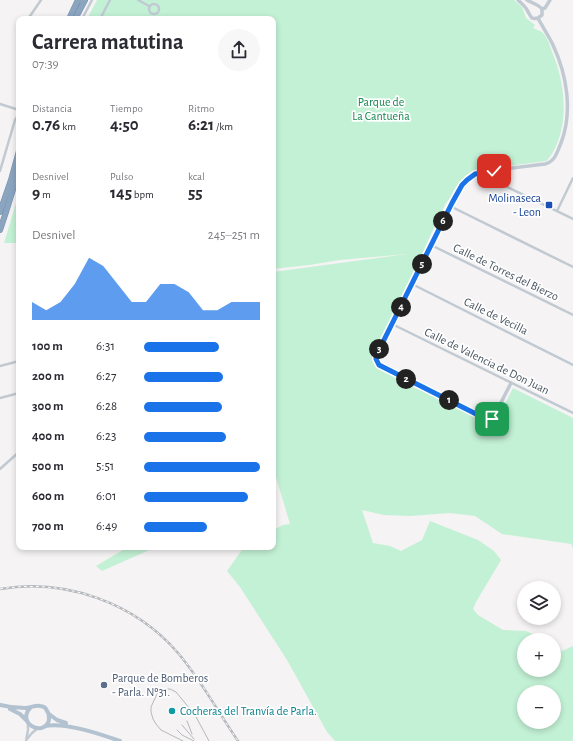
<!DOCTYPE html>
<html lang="es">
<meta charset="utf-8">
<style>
body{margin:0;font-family:"Alegreya Sans",sans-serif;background:#f7f7f7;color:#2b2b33;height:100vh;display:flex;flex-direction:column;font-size:15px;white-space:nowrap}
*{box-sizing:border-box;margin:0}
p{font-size:13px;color:#7c7c81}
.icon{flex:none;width:22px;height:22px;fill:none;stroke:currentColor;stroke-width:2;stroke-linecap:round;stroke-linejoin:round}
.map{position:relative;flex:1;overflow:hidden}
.side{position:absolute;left:16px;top:16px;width:260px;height:534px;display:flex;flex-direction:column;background:#fff;border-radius:8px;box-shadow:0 2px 6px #0003}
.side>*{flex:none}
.controls{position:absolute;left:517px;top:581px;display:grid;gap:8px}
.controls a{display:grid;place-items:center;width:44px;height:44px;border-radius:50%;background:#fff;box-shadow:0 2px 6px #0003;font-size:20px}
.pin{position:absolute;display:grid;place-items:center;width:34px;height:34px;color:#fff;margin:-17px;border-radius:8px;box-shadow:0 2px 6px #0006}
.km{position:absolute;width:20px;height:20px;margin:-10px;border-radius:50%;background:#222;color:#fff;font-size:11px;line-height:20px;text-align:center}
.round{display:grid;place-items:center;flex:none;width:42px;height:42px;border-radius:21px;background:#f7f7f7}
.headline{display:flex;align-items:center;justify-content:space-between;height:68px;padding:0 16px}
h1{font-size:22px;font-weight:600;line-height:30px}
.figures{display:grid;grid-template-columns:repeat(3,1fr);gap:6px;height:68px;padding:4px 16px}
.figures div{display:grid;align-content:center}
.figures b{font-size:17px;font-weight:600}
.figures small{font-size:11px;font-weight:400}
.figures p{font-size:11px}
.chart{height:112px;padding:8px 16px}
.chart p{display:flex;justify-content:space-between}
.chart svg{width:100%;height:72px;margin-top:4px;fill:#1a73e8;opacity:.7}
ul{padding:0 16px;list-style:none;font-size:13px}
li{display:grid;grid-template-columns:64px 48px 1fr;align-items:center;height:30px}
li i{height:10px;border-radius:5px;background:#1a73e8}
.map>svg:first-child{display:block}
</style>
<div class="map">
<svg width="573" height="741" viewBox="0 0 573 741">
<rect width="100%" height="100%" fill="#f5f3f3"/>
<path fill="#c3f1d5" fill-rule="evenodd" d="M 97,0 L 514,0 L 522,7 L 526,18 L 535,25 L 533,28 C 536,29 539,31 542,32 C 547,37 550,45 552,52 C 564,80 569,117 556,146 C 553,152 551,157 546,161 L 476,170 C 469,172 460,181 456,187 C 452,192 451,198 446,203 L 432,232 L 423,252 L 373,354 C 371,360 373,364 378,369 L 489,424 L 493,424 L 496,422 L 513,388 L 573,418 L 573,548 L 571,544 L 502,534 L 475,516 L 450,513 L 410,516 L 384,515 L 362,510 L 373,543 L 390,546 L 401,551 L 422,540 L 430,521 L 478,540 L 494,551 L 501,560 L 476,602 L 473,609 L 478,615 L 503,630 L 526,631 L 546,640 L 524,640 L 524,670 L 554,670 L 554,644 L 562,651 L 573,646 L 573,741 L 335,741 L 327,732 L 287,660 L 240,587 L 227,571 L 244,547 L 273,547 L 273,530 L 283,525 L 290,524 L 273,467 L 273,272 L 407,254 L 340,260 L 309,265 L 273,269 L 273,19 L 87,19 ZM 524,692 L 554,692 L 554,722 L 524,722 Z
M 19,193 L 19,243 L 4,243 Z
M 128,547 L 156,547 L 102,571 L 96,566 Z"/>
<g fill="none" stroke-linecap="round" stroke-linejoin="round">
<defs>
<path id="motorway" d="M 69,19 L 78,0
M 75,19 L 85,0
M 0,212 L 11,180 L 19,151
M 0,230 L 6,212 L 19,170"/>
</defs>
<use href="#motorway" stroke="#7690ad" stroke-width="6"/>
<path stroke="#c1cad2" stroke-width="2.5" d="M 138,0 L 149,6
M149 9a5 5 0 1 1 10 0a5 5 0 1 1-10 0Z
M 28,19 L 41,0
M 82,19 L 92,0
M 100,19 L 110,0
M 19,34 L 19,35
M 0,104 L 19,110
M 0,171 L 15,120 L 19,114
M 494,171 L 493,176 L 495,180
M 480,172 L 487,178 L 495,181 L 573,219
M 450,206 L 573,267
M 557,211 L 573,178
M 431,245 L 573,315
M 412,284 L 573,365
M 392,324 L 573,413
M 0,366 L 19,361
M 0,398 L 19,393
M 0,469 L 19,452
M 27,739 L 32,733 L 38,728
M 26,741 L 28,730 L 28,723"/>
<path stroke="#c1cad2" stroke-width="3.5" d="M 518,0 C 521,3 525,6 527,10 C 531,16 530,20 538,18
M 527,0 C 532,3 539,5 542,9
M 538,18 L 542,15 L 542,9 L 545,8 L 550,0
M 511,383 L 493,418 L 488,419 L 379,365 L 376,359 L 376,356 L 452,203 C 459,191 465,177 480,172 L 545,164 C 555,162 557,152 561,143 C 573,112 567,75 553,45 C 549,36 543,28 538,18"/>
<path stroke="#b3c2d1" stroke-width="4" d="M 0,705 C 8,707 16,708 25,708 C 30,708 35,705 40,706 C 43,706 46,708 47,711 C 49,713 49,717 49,720 C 44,738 15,723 31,707
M 10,709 L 20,714 L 27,721
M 49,714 L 57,720 L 66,723
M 45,726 C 65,722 100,734 120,741"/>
<use href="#motorway" stroke="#8ba5c1" stroke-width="5"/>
<path stroke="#b5b8bd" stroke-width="1" d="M 187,721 L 192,734
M 182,725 L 194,739
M 177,730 L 182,735 L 194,741
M 183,741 L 161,730 L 156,724 L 153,719 L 151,712 L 151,707 L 157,694 L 162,689 L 170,689 L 176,692 L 195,715 L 209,741"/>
<defs>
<path id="rail" d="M 0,589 C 66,578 135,603 178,653 C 201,680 218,712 238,741"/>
</defs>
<use href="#rail" stroke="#b5b8bd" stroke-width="2.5"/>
<use href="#rail" stroke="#fff" stroke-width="1" stroke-dasharray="3" stroke-linecap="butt"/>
</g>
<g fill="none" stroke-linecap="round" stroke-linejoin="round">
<defs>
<path id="route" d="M 492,419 L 488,420 L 379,365 L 376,359 L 376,356 L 452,203 L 462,185 L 467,180 L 475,174 L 494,171"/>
</defs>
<use href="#route" stroke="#fff" stroke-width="8"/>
<use href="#route" stroke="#1a73e8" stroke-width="5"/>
</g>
<rect fill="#1a4fb4" stroke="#fff" stroke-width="1.5" x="545" y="201" width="8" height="8" rx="2"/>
<circle fill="#5c6f8a" stroke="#fff" stroke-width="1.5" cx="104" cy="685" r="4"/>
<circle fill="#0f9aa8" stroke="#fff" stroke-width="1.5" cx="172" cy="711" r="4"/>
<g text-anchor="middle" stroke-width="3.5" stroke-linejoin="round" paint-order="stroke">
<g font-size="12" fill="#17864f" stroke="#fff">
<text x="381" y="106">Parque de<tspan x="381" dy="14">La Cantueña</tspan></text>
</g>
<g font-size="12" fill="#164399" stroke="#fff" text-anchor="end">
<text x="541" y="202">Molinaseca<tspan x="541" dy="14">- Leon</tspan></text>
</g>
<g font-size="12" fill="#4a5661" stroke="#fff">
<text transform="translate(506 272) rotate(26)" y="4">Calle de Torres del Bierzo</text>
<text transform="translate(496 316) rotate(26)" y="4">Calle de Vecilla</text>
<text transform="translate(487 361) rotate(26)" y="4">Calle de Valencia de Don Juan</text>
</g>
<g font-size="12" fill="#4e5e75" stroke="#fff" text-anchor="start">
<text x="112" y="682">Parque de Bomberos<tspan x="112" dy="14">- Parla. Nº31.</tspan></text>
</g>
<g font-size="12" fill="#0d838f" stroke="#fff" text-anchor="start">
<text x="180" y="715">Cocheras del Tranvía de Parla.</text>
</g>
</g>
</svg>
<div class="controls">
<a><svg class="icon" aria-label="layers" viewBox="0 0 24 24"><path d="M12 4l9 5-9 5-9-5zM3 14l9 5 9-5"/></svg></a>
<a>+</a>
<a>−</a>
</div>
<div class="pin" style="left:492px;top:419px;background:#1e9e55"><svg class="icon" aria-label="arrive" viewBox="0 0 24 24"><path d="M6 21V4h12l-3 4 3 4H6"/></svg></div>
<div class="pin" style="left:494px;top:171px;background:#d93025"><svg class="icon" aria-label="check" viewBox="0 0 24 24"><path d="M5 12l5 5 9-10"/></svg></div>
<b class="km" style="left:449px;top:400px">1</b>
<b class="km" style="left:406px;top:379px">2</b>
<b class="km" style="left:379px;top:349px">3</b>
<b class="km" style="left:401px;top:307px">4</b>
<b class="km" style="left:422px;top:264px">5</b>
<b class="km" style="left:443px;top:221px">6</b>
<section class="side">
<div class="headline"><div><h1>Carrera matutina</h1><p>07:39</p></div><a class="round"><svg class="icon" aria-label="share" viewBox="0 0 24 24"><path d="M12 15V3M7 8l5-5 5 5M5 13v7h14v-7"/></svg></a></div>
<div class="figures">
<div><p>Distancia</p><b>0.76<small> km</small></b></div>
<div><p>Tiempo</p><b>4:50</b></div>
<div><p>Ritmo</p><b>6:21<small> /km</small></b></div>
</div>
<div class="figures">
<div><p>Desnivel</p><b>9<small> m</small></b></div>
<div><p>Pulso</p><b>145<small> bpm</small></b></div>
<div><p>kcal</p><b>55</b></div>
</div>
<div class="chart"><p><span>Desnivel</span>245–251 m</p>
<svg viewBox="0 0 160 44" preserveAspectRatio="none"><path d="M0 44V33L10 38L20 33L30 22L40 6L50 11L60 22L70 33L80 33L90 22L100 22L110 27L120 38L130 38L140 33L150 33L160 33V44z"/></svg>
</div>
<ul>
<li><b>100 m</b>6:31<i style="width:65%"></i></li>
<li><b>200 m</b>6:27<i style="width:68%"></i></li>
<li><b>300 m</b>6:28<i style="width:67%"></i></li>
<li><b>400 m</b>6:23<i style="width:71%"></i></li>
<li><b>500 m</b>5:51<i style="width:100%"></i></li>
<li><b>600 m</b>6:01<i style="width:90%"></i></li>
<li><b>700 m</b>6:49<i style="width:54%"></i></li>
</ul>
</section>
</div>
